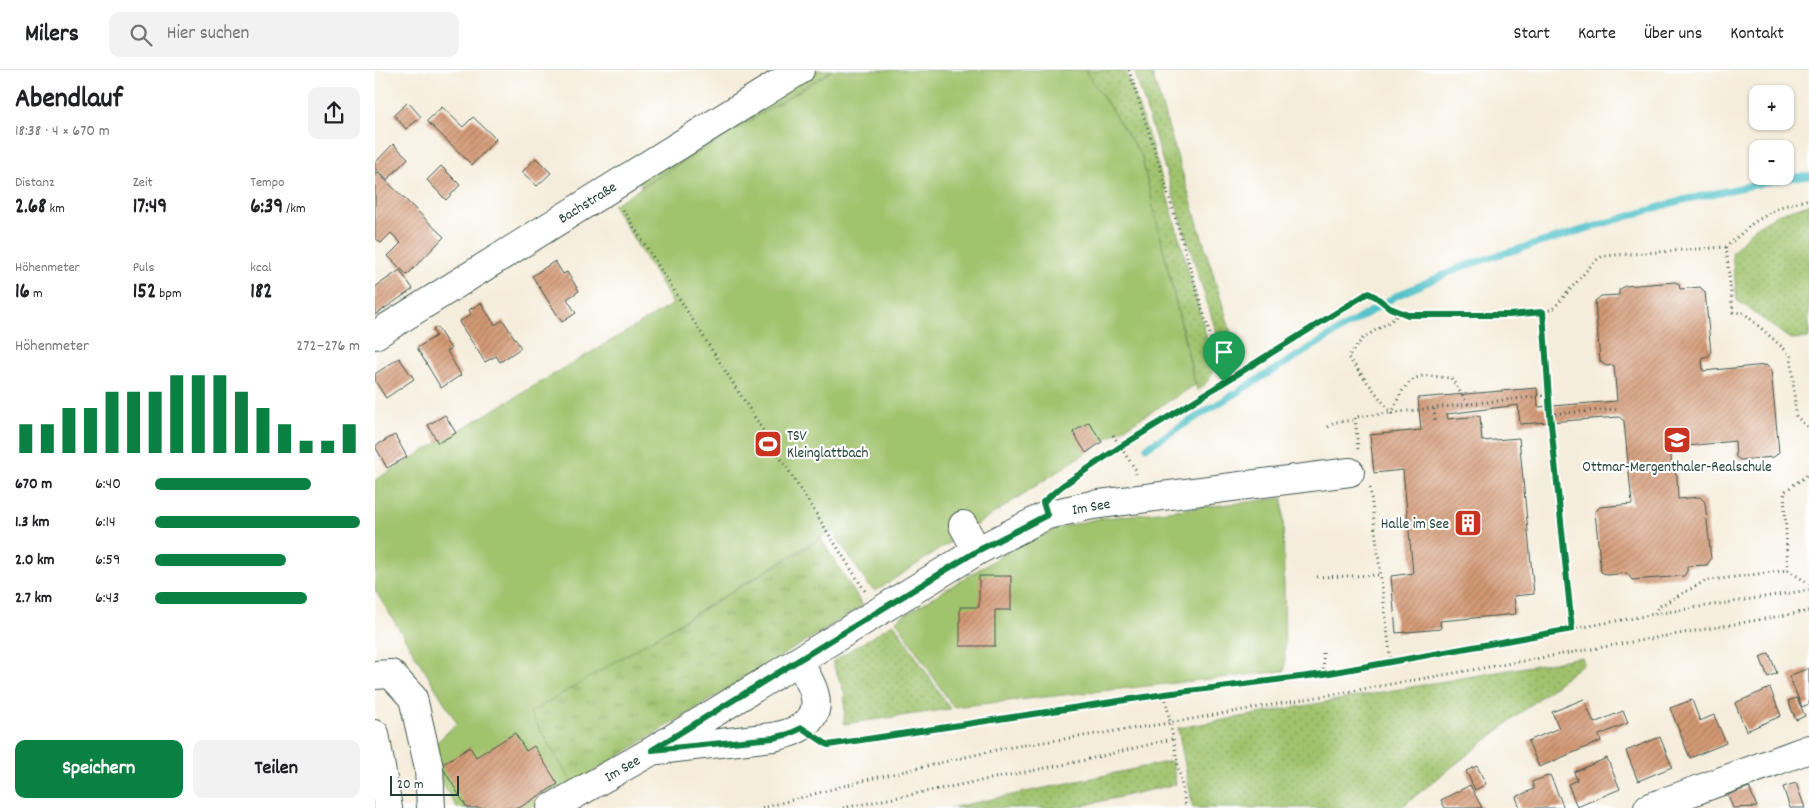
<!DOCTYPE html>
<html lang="de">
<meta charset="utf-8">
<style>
body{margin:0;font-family:Dekko,sans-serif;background:#f2f2f2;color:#202124;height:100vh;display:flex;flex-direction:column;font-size:19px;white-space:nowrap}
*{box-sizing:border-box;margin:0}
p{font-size:16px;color:#757577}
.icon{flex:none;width:28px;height:28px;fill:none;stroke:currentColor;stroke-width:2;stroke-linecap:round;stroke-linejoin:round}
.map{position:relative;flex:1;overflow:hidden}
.panel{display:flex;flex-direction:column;background:#fff;width:375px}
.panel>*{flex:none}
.buttons{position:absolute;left:1374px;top:15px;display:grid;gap:10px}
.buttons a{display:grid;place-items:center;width:45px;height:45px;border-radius:10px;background:#fff;box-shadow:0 1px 4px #0004;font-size:25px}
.scale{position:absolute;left:15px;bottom:12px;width:69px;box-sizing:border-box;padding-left:5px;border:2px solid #1f3d34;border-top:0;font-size:14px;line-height:18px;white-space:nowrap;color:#1f3d34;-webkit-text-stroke:4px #fff;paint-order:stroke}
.pin{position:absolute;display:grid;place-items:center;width:42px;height:42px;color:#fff;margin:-51px -21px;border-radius:50% 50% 50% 0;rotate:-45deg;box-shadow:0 0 5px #0007}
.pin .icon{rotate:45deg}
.round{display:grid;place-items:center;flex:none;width:52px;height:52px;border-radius:10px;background:#f2f2f2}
.head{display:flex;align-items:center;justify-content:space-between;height:85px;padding:0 15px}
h1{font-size:28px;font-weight:700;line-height:38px}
.metrics{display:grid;grid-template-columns:repeat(3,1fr);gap:8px;height:85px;padding:5px 15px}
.metrics div{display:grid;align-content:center}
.metrics b{font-size:21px;font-weight:700}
.metrics small{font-size:14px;font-weight:400}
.metrics p{font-size:14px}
.chart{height:140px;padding:10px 15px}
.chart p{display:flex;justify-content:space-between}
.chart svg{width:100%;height:90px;margin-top:5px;stroke:#0b8043;stroke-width:6}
.button{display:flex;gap:10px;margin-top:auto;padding:10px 15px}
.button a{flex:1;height:58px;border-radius:10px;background:#0b8043;color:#fff;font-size:20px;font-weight:700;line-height:58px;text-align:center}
.button a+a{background:#f2f2f2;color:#202124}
ul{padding:0 15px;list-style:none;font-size:16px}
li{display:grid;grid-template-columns:80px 60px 1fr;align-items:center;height:38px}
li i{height:12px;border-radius:6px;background:#0b8043}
header{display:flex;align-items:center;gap:30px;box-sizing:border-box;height:70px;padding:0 25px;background:#fff;border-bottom:1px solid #e0e0e0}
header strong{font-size:24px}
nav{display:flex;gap:28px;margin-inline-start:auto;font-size:18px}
.search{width:350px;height:45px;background:#f2f2f2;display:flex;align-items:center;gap:12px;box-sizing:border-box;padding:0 18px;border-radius:10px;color:#757577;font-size:19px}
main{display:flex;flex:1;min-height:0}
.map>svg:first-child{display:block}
</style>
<header>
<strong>Milers</strong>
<div class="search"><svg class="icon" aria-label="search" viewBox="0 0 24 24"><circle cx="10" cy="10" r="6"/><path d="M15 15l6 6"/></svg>Hier suchen</div>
<nav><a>Start</a><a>Karte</a><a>Über uns</a><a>Kontakt</a></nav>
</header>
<main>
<section class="panel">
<div class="head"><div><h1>Abendlauf</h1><p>18:38 · 4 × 670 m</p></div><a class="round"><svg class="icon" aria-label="share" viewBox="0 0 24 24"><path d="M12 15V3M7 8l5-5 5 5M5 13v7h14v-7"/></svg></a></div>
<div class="metrics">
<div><p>Distanz</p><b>2.68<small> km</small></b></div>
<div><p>Zeit</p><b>17:49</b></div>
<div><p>Tempo</p><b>6:39<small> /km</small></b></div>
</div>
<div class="metrics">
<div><p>Höhenmeter</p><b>16<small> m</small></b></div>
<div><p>Puls</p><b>152<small> bpm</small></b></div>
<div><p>kcal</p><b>182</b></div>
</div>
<div class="chart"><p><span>Höhenmeter</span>272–276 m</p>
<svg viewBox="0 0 160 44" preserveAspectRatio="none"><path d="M5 44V30M15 44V30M25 44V22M35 44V22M45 44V14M55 44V14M65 44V14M75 44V6M85 44V6M95 44V6M105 44V14M115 44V22M125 44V30M135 44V38M145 44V38M155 44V30"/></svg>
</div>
<ul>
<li><b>670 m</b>6:40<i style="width:76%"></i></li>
<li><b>1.3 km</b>6:14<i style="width:100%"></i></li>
<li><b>2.0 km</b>6:59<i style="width:64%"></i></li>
<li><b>2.7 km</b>6:43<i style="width:74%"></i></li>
</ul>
<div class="button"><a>Speichern</a><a>Teilen</a></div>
</section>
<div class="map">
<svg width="1434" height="738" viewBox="0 0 1434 738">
<defs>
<pattern id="grass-dots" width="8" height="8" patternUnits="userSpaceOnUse" patternTransform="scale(1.25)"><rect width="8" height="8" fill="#a0c36d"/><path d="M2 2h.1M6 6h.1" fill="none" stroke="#82a05a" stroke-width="1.8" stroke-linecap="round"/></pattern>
<pattern id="park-tufts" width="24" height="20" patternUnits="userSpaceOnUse" patternTransform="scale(1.25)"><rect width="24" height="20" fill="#a0c36d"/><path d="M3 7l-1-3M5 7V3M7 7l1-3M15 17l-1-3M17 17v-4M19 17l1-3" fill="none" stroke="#82a05a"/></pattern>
<pattern id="building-hatch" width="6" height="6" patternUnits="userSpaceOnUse" patternTransform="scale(1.25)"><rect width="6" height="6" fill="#d49975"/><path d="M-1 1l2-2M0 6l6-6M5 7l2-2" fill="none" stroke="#ab7e61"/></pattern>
</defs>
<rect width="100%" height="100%" fill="#fff"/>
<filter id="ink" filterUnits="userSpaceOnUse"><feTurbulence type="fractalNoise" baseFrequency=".02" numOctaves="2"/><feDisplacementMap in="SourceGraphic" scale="10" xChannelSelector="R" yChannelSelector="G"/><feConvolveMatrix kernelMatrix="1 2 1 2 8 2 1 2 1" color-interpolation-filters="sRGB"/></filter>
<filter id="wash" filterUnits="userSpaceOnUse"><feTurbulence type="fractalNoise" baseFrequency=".0096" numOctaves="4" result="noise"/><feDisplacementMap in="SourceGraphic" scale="20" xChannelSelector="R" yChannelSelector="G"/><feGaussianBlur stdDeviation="1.12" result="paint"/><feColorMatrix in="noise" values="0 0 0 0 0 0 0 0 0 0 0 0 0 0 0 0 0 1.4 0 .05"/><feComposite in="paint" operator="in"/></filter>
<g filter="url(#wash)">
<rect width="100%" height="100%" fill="#f5eddb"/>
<path fill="url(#grass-dots)" stroke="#608050" d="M 437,0 L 458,0 L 266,117 L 264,108 Z
M 710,0 L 750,0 C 787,96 812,196 839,295 C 837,306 832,314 822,321 L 766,85 Z
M 759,0 L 776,0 L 865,292 L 856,296 L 852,296 Z
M 1434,134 L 1434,268 L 1415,269 L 1362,230 L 1357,183 L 1379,158 L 1405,143 Z
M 519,553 L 575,639 L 469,654 L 470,624 L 457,592 Z
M 1207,587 L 1209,593 L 1025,738 L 818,738 L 803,658 Z
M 797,691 L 801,714 L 697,738 L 575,738 Z"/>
<path fill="url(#park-tufts)" stroke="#608050" d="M 446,469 L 488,536 L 198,714 L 154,643 Z"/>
<path fill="#a0c36d" stroke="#608050" d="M 458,0 L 710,0 L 766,85 L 820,315 L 738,365 L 501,521 L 494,516 L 457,461 L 155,643 L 198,714 L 154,738 L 82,738 L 56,695 L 59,675 L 82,653 L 0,520 L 0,410 L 298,234 L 238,135 Z
M 908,428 L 910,601 L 578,637 L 521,550 L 639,478 L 683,458 L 721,449 Z"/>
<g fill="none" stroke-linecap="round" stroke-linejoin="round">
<path stroke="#54c2ca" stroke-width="7" d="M 772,377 L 1021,226 L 1084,198 L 1120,186 L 1308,130 L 1412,108 L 1434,106"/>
</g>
<g id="blocks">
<path fill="url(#building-hatch)" d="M 33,32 L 46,47 L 31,59 L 19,45 Z
M 67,37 L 88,57 L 98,47 L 121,69 L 97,95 L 52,51 Z
M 18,74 L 33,88 L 12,110 L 0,98 L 0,93 Z
M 161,88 L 176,103 L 162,116 L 147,102 Z
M 66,96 L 85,115 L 71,130 L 52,110 Z
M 0,100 L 69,167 L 32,205 L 13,186 L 26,173 L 16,163 L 6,173 L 0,168 Z
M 180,191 L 188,204 L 192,202 L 204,221 L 192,229 L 201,243 L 187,252 L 157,206 Z
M 25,200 L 38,219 L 0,245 L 0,217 Z
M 1300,212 L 1304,214 L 1305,219 L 1325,217 L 1330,222 L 1336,283 L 1333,287 L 1327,287 L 1328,301 L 1391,295 L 1396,300 L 1404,382 L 1399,387 L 1365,390 L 1361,387 L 1360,371 L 1303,377 L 1296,386 L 1297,400 L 1302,405 L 1303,429 L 1325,427 L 1330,432 L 1336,489 L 1332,495 L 1312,496 L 1312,501 L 1309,506 L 1257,510 L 1252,503 L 1233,505 L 1226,502 L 1220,442 L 1225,437 L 1257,434 L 1249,351 L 1244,347 L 1145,354 L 1143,335 L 1072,344 L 1073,349 L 1105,346 L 1107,371 L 1144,368 L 1159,524 L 1139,526 L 1141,544 L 1065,551 L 1066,559 L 1021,563 L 1016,506 L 1038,503 L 1028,400 L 999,403 L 995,365 L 1046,360 L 1043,328 L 1162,318 L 1163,337 L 1242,331 L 1239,295 L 1231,296 L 1225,291 L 1220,231 L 1226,226 L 1244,225 L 1244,220 L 1250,216 Z
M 106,233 L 120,255 L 128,250 L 146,278 L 125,292 L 121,286 L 110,292 L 84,252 L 96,244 L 94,240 Z
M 62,257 L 76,279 L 72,281 L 86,305 L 66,318 L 42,278 L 61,266 L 58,260 Z
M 24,288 L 39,309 L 11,328 L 0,311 L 0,304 Z
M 70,345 L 81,363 L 63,373 L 53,355 Z
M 714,352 L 727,372 L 711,383 L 698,362 Z
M 20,365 L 32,387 L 12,398 L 0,376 Z
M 604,506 L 636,506 L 636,540 L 620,540 L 620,576 L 585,576 L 585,537 L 604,537 Z
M 1394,583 L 1402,603 L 1393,607 L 1385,587 Z
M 1434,598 L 1434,634 L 1427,637 L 1414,606 Z
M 1395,618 L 1406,646 L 1371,661 L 1360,633 Z
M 1422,628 L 1430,646 L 1421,650 L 1413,631 Z
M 1209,629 L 1219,653 L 1248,641 L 1253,653 L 1224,665 L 1226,671 L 1164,697 L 1153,671 L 1184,658 L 1177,642 Z
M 1317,630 L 1325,651 L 1339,645 L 1351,673 L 1315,688 L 1295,638 Z
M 140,663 L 151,681 L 159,676 L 183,714 L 144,738 L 92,738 L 66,695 L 95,677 L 101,687 Z
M 1285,667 L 1297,697 L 1263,711 L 1251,681 Z
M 1232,688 L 1245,719 L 1202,737 L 1193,714 L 1202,710 L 1199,702 Z
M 1102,696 L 1111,714 L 1100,720 L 1091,701 Z
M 1175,705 L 1189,738 L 1145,738 L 1141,727 L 1159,719 L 1157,712 Z
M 1421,713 L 1430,738 L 1415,738 L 1408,717 Z
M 1095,715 L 1107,738 L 1070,738 L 1066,730 Z
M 1374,717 L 1382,737 L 1358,738 L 1353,725 Z"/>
</g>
</g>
<g filter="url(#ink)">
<use href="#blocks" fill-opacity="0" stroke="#3f574d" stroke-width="1"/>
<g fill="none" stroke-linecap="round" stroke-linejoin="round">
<defs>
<path id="minor" d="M 0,265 L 425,0
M 588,455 L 602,481
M 0,605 L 16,604 L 38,628 L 54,698 L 56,738
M 283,680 L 398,667 C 424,662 449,650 438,619 C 434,609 428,600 424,591
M 176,738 L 277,681 L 602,481 L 672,445 L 717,435 L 975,402
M 1273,738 L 1434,679"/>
<path id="major" d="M 0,664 L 13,738"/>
</defs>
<use href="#minor" stroke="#3f574d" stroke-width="30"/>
<use href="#major" stroke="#3f574d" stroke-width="30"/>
<path stroke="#3f574d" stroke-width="3" stroke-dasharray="1 4" stroke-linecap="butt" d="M 754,0 L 787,103 L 849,312
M 248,140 L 490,521
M 1351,177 L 1358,242 L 1369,243 L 1416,285 L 1421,346 L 1434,359
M 1168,242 L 1175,344 L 1197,559
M 1059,339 L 1060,350
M 1017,344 L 973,287 L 988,268 L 1019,249 L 1024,242
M 1017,344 C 1022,329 1030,309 1048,306 C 1056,305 1067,308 1076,308 L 1094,335
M 1175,344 L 1243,339
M 953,357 L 961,352 L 980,350
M 738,365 L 760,399 L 761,404
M 983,379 L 980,347 L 1174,325
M 691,414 L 745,377 L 993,223 L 1001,227 L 1015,239 L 1033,245 L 1134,245 L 1168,242 L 1178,239 L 1220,191 L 1228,186 L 1351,177 L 1378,153 L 1405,137 L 1434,129
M 995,418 L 1016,591
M 1413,500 L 1434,514
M 942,507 L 1005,505
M 1280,544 L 1283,537 L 1330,511 L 1413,500 L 1409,422 L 1434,404
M 948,583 L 949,604
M 790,625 L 811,738
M 447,671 L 453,675 L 790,625 L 949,604 L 1280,544 L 1434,520
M 387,738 L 495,709 L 630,678 L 794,653 L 1434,541
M 468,738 L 706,691 L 797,669"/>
<use href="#minor" stroke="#fff" stroke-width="28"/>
<use href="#major" stroke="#fff" stroke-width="28"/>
</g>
</g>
<g fill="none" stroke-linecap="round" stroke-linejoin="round" filter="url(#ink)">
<defs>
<path id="route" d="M 993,223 L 1001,227 L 1015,238 L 1033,245 L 1134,245 L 1168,242 L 1175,344 L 1197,559 L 949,604 L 790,624 L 453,675 L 427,658 L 414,664 L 398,668 L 277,680 L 602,481 L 672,445 L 668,432 L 687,416 L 745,377 Z"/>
</defs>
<use href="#route" stroke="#fff" stroke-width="10"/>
<use href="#route" stroke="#0b8043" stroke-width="6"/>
</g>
<defs>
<symbol id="school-square" viewBox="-11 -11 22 22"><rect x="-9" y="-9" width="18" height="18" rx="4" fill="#c8321e" stroke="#fff"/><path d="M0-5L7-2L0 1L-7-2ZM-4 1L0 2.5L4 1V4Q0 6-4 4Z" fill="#fff"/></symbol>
<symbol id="stadium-square" viewBox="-11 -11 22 22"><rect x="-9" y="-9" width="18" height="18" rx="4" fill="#c8321e" stroke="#fff"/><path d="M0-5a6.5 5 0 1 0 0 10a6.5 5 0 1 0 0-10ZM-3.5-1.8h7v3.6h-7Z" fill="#fff"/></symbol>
<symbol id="building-square" viewBox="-11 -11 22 22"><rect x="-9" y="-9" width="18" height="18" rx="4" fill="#c8321e" stroke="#fff"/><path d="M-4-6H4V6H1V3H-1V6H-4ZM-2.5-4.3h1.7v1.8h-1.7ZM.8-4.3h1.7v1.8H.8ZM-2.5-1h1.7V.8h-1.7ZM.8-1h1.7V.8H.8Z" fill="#fff"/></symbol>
</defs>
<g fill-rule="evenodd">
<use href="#school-square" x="1286" y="354" width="32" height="32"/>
<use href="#stadium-square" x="377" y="358" width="32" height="32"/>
<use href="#building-square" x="1077" y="437" width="32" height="32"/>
</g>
<g text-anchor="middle" stroke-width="4.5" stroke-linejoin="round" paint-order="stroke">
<g font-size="15" fill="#1f3d34" stroke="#fff">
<text transform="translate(212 132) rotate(-32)" y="5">Bachstraße</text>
<text transform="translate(716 436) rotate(-10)" y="5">Im See</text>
<text transform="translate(247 698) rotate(-30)" y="5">Im See</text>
</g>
<g font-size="15" fill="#1f3d34" stroke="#fff" text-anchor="start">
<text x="412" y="370">TSV<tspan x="412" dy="17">Kleinglattbach</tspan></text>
<text x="1302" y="401" text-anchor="middle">Ottmar-Mergenthaler-Realschule</text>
<text x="1074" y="458" text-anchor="end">Halle im See</text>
</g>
</g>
</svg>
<div class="buttons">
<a>+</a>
<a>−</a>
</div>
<div class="scale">20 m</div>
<div class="pin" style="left:849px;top:312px;background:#1e9e55"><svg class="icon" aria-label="arrive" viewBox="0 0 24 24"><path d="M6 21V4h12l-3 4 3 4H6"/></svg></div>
</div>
</main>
